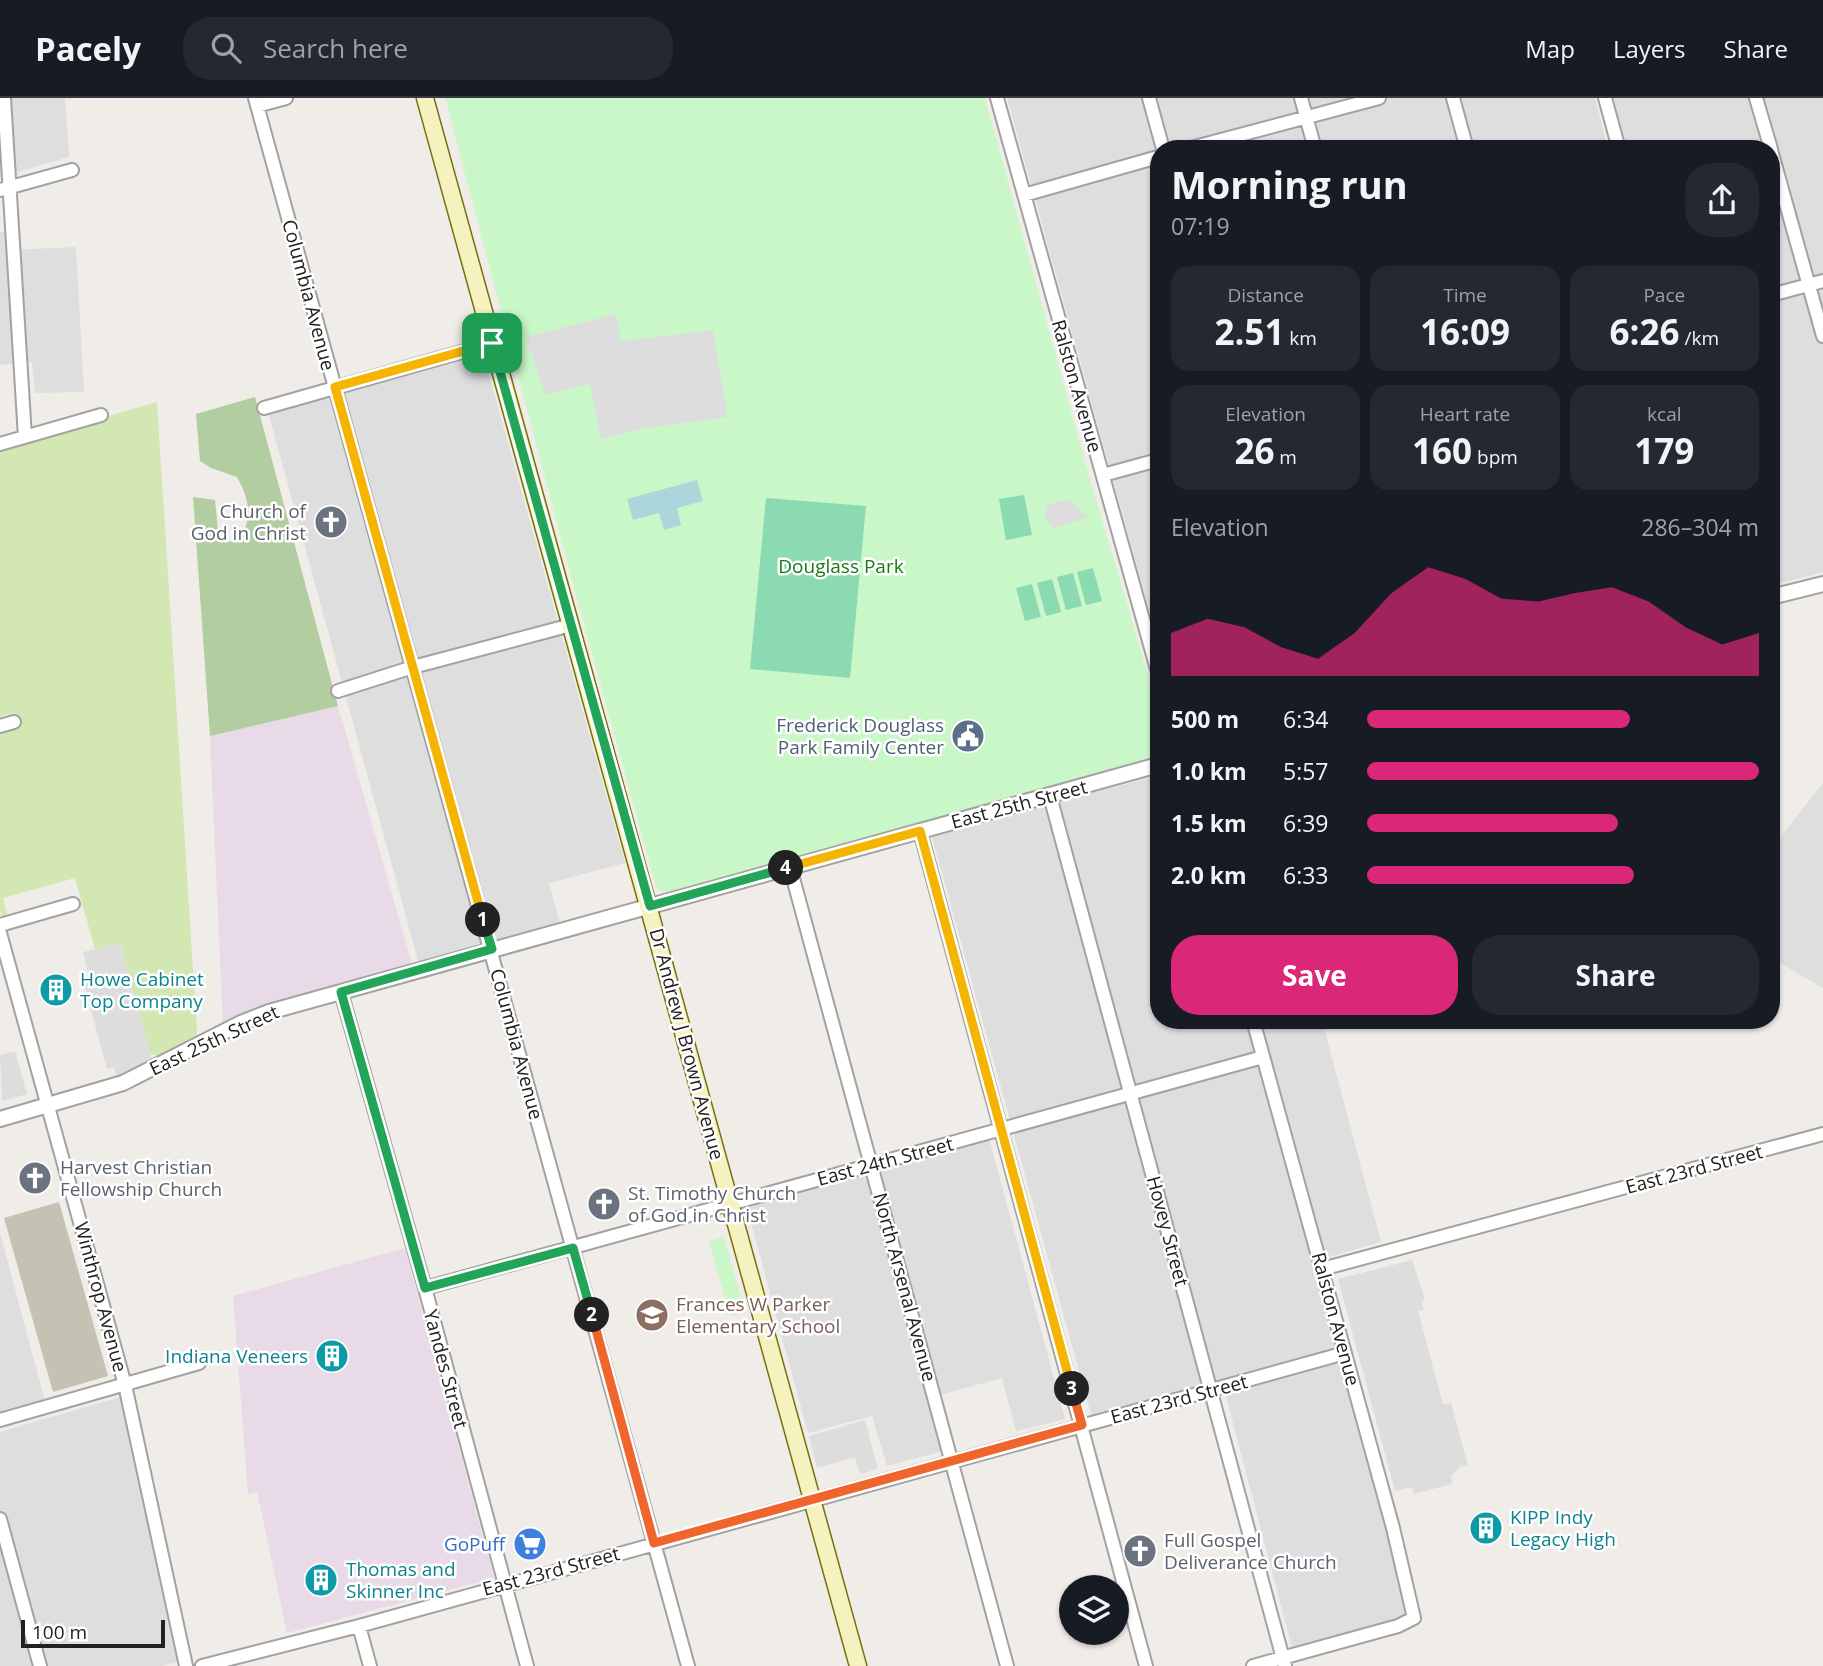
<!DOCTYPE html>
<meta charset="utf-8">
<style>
body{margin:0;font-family:"Open Sans",sans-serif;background:#242831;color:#f1f3f6;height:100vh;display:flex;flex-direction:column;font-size:26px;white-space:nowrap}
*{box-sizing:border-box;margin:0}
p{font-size:23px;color:#9ea1a6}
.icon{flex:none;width:38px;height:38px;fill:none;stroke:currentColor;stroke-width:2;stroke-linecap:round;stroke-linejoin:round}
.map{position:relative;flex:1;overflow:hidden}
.panel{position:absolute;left:1150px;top:42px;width:630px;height:889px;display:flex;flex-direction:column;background:#171b24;border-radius:28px;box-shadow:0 2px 5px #0004}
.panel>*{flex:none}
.buttons{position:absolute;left:1059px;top:1477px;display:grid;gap:14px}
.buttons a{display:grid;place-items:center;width:70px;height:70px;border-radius:50%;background:#171b24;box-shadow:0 2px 5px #0004;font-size:35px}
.scale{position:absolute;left:21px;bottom:18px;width:144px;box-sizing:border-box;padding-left:7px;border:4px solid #212121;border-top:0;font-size:19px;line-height:24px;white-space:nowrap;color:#212121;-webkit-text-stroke:5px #fff;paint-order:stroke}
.pin{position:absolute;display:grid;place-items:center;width:60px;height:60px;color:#fff;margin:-30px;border-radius:14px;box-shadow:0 4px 10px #0006}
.km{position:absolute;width:35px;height:35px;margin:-18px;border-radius:50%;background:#222;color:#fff;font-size:19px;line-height:35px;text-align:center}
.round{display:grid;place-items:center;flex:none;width:74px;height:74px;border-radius:28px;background:#242831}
.head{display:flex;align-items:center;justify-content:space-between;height:119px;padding:0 21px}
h1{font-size:38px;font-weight:700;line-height:52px}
.figures{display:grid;grid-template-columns:repeat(3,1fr);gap:10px;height:119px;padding:7px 21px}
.figures div{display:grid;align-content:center;border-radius:18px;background:#242831;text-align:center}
.figures b{font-size:35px;font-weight:700}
.figures small{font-size:19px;font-weight:400}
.figures p{font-size:19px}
.chart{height:196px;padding:14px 21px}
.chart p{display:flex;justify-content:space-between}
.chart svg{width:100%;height:126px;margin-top:7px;fill:#db2777;opacity:.7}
.cta{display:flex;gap:14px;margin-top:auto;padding:14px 21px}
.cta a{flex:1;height:80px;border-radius:28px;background:#db2777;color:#fff;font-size:28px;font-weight:700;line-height:80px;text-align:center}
.cta a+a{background:#242831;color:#f1f3f6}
ul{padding:0 21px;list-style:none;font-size:23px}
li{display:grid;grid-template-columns:112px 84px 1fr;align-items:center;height:52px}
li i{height:18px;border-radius:9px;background:#db2777}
header{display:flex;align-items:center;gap:42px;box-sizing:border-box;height:98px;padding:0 35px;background:#171b24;border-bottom:2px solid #363941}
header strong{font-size:33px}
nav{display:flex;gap:38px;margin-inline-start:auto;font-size:24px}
.search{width:490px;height:63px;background:#242831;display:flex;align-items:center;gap:18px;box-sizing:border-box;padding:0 24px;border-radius:28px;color:#9ea1a6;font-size:26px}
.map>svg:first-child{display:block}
</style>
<header>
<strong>Pacely</strong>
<div class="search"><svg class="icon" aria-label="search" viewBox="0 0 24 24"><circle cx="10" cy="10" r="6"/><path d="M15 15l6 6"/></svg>Search here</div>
<nav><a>Map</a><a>Layers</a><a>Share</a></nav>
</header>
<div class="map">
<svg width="1823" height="1568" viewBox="0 0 1823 1568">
<rect width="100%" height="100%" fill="#f0ece8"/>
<path fill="#dedede" d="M 0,0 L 65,0 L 69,59 L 0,79 Z
M 1007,0 L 1595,0 L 1608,51 L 1158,51 L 1158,544 Z
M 1613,0 L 1823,0 L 1823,474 L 1771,488 L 1771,51 L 1627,51 Z
M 0,134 L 6,134 L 8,152 L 76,149 L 84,294 L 35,295 L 32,264 L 0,267 Z
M 483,255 L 625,765 L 549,785 L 560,826 L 419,866 L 268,314 Z
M 1158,678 L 1158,922 L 1322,922 L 1381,1144 L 1311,1164 L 1335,1247 L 1329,1255 L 1092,1320 L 931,735 Z
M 1823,685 L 1823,890 L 1771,860 L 1771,751 Z
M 989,1040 L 1065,1321 L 1016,1333 L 1002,1280 L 929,1300 L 943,1353 L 887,1368 L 872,1318 L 808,1335 L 746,1106 Z
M 0,1135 L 45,1303 L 0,1316 Z
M 1343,1263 L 1409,1519 L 1293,1553 L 1225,1295 Z
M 121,1299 L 177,1564 L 162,1568 L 0,1568 L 0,1334 Z"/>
<path fill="#e9dae8" d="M 338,608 L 412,866 L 257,911 L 223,928 L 210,638 Z
M 405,1150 L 494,1480 L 287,1535 L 257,1394 L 248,1396 L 233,1198 Z"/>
<path fill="#c5c2b3" d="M 59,1104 L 108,1278 L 53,1294 L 4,1120 Z"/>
<path fill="#d2e7b1" d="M 157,304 L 197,934 L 196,938 L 157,958 L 150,955 L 120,845 L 95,851 L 75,780 L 3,800 L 7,817 L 2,819 L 0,813 L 0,637 L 16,629 L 13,615 L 0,619 L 0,349 Z"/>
<path fill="#b2cd9f" d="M 255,299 L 338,608 L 210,638 L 193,399 L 215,402 L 219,444 L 242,443 C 250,416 251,404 237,379 L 211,370 L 200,363 L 196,316 Z"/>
<path fill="#caf7c8" d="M 445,0 L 985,0 L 1087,371 L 1158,611 L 1158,658 L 1074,681 L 1071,685 L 666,795 L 656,789 L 569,471 Z
M 724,1139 L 745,1214 L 730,1218 L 709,1143 Z"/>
<path fill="#8bdab2" d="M 1024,397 L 1032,437 L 1006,442 L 999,401 Z
M 766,400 L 866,408 L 850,580 L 750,571 Z
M 1093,470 L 1102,503 L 1086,507 L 1077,474 Z
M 1073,475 L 1082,508 L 1066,512 L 1057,479 Z
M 1052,481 L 1061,514 L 1046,518 L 1037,485 Z
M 1032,486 L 1041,519 L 1025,523 L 1016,490 Z"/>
<path fill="#ddd" d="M 616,216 L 621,243 L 713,232 L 728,319 L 645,330 L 601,341 L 590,286 L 545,297 L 526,239 Z
M 1068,401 L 1088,420 L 1053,430 L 1045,420 L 1047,407 Z
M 120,845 L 152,962 L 117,980 L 114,969 L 107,971 L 84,886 L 90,884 L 83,854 Z
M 15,953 L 27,996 L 2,1003 L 0,957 Z
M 1412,1162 L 1425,1201 L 1422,1203 L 1424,1212 L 1418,1213 L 1443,1306 L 1451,1305 L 1468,1367 L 1460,1369 L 1451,1378 L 1452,1386 L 1414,1396 L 1412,1389 L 1395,1393 L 1338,1181 Z
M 865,1322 L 878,1371 L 860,1376 L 855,1359 L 817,1370 L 809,1338 Z"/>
<path fill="#abd6db" d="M 697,382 L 703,403 L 677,410 L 681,427 L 664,432 L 659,415 L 633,422 L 627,401 Z"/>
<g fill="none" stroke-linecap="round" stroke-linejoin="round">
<defs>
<path id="minor" d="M 4,0 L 25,339
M 255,0 L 688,1568
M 997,0 L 1158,575
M 1149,0 L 1163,51
M 1301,0 L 1315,51
M 1453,0 L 1467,51
M 1605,0 L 1619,51
M 1756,0 L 1771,51
M 257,8 L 286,0
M 1187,51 L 1379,0
M 1771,52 L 1823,238
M 0,92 L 72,72
M 1024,97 L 1158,59
M 1771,197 L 1823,183
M 264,310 L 493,245
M 0,346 L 101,317
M 1103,377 L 1158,362
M 338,593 L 413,569 L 571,527
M 0,628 L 14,624
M 1050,698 L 1285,1568
M 920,733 L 1146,1568
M 790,769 L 1007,1568
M 0,827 L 73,806
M 0,835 L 125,1287 L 186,1568
M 341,894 L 425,1190 L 527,1568
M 1322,1171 L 1823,1036
M 425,1190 L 1263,959
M 0,1322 L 199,1265
M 0,1421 L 40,1568
M 359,1528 L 370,1568
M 202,1568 L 359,1528 L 1345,1255
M 1253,1568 L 1398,1528 L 1414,1520 L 1393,1430 L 1253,922"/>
<path id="tertiary" d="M 1771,499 L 1823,486
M 0,1021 L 123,985 L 241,925 L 269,914 L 1158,667"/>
<path id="secondary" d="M 425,0 L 858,1568"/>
</defs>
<use href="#minor" stroke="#a2a2a2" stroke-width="16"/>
<use href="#tertiary" stroke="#a2a2a2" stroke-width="18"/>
<use href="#secondary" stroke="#73720c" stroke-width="19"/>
<use href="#minor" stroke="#fff" stroke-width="12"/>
<use href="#tertiary" stroke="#fff" stroke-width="14"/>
<use href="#secondary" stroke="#f6f2c0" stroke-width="16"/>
</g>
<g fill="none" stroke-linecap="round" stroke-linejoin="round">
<defs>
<path id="split-1" d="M 483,822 L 335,289 L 492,245"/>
<path id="split-2" d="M 483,822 L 492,851 L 341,894 L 425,1190 L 573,1150 L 592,1217"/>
<path id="split-3" d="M 592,1217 L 654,1445 L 1082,1327 L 1072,1291"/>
<path id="split-4" d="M 786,770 L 920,733 L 1072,1291"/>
<path id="split-5" d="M 492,245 L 650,808 L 786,770"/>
</defs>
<use href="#split-1" stroke="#fff" stroke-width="14"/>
<use href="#split-2" stroke="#fff" stroke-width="14"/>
<use href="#split-3" stroke="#fff" stroke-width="14"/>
<use href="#split-4" stroke="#fff" stroke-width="14"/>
<use href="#split-5" stroke="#fff" stroke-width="14"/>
<use href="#split-1" stroke="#f5b400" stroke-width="9"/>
<use href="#split-2" stroke="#22a559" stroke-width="9"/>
<use href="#split-3" stroke="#f0652b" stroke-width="9"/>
<use href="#split-4" stroke="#f5b400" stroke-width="9"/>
<use href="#split-5" stroke="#22a559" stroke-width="9"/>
</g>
<defs>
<symbol id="church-disc" viewBox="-11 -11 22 22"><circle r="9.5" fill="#6b7280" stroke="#fff"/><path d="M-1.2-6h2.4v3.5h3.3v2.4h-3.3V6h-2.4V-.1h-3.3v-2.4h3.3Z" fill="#fff"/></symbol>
<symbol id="civic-disc" viewBox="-11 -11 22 22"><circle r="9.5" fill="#5c6f8a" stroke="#fff"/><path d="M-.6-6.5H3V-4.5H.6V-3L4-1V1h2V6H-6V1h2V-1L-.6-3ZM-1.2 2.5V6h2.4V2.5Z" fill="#fff"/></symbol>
<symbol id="building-disc" viewBox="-11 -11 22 22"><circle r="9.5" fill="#0f9aa8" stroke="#fff"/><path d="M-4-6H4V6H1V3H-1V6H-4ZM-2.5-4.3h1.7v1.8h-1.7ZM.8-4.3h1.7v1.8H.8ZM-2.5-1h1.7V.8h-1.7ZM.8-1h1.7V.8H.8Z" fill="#fff"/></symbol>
<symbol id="school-disc" viewBox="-11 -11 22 22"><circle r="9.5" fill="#8d6e63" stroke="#fff"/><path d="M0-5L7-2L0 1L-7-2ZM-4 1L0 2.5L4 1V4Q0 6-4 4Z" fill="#fff"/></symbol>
<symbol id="supermarket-disc" viewBox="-11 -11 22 22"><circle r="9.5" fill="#3f7fe0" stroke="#fff"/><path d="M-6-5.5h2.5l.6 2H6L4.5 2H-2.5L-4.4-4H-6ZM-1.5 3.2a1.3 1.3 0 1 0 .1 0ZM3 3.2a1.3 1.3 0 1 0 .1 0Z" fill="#fff"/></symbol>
</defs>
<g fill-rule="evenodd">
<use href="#church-disc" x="312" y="405" width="38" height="38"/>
<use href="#civic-disc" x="949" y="619" width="38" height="38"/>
<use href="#building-disc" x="37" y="873" width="38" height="38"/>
<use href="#church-disc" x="16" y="1061" width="38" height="38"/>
<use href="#church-disc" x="585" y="1087" width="38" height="38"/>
<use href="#school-disc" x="633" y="1198" width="38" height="38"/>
<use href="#building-disc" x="313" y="1239" width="38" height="38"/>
<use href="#building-disc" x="1467" y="1411" width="38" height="38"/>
<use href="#supermarket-disc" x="511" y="1427" width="38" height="38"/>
<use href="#church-disc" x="1121" y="1434" width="38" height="38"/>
<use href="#building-disc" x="302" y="1463" width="38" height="38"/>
</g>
<g text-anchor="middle" stroke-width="5" stroke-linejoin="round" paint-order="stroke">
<g font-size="19" fill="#212121" stroke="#fff">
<text transform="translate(309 197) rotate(75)" y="7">Columbia Avenue</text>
<text transform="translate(1077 288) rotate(74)" y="7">Ralston Avenue</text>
<text transform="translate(1019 706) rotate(-15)" y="7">East 25th Street</text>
<text transform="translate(214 942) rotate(-25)" y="7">East 25th Street</text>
<text transform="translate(517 946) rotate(75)" y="7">Columbia Avenue</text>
<text transform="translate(687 946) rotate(75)" y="7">Dr Andrew J Brown Avenue</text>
<text transform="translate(885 1063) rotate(-15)" y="7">East 24th Street</text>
<text transform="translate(1694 1071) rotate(-15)" y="7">East 23rd Street</text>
<text transform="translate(1168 1133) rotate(75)" y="7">Hovey Street</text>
<text transform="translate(905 1189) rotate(75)" y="7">North Arsenal Avenue</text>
<text transform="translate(101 1199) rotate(75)" y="7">Winthrop Avenue</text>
<text transform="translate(1336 1221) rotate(75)" y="7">Ralston Avenue</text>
<text transform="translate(446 1271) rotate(75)" y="7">Yandes Street</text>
<text transform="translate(1179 1301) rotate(-15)" y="7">East 23rd Street</text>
<text transform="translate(551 1473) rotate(-15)" y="7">East 23rd Street</text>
</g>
<g font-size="19" fill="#5b616d" stroke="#fff" text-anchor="start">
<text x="306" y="420" text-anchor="end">Church of<tspan x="306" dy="22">God in Christ</tspan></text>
<text x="60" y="1076">Harvest Christian<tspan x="60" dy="22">Fellowship Church</tspan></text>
<text x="628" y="1102">St. Timothy Church<tspan x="628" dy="22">of God in Christ</tspan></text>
<text x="1164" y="1449">Full Gospel<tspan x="1164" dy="22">Deliverance Church</tspan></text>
</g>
<g font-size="19" fill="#177a13" stroke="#fff">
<text x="841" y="475">Douglass Park</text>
</g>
<g font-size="19" fill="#4e5e75" stroke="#fff" text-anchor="end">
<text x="944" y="634">Frederick Douglass<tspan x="944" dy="22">Park Family Center</tspan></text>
</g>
<g font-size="19" fill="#0d838f" stroke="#fff" text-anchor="start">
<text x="80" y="888">Howe Cabinet<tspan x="80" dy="22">Top Company</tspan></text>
<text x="308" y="1265" text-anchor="end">Indiana Veneers</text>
<text x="1510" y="1426">KIPP Indy<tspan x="1510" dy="22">Legacy High</tspan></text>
<text x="346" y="1478">Thomas and<tspan x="346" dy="22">Skinner Inc</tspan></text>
</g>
<g font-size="19" fill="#785e54" stroke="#fff" text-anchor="start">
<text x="676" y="1213">Frances W Parker<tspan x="676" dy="22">Elementary School</tspan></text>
</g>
<g font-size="19" fill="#366cbe" stroke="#fff" text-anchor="end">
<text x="505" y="1453">GoPuff</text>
</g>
</g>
</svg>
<div class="buttons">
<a><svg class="icon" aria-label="layers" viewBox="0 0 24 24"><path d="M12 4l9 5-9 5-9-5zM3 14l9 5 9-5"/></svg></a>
</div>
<div class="scale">100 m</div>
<div class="pin" style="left:492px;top:245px;background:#1e9e55"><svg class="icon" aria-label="arrive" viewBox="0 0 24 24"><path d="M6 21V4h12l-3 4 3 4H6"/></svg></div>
<b class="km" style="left:483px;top:822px">1</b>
<b class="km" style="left:592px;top:1217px">2</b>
<b class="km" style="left:1072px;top:1291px">3</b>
<b class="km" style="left:786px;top:770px">4</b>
<section class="panel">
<div class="head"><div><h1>Morning run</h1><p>07:19</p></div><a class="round"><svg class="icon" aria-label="share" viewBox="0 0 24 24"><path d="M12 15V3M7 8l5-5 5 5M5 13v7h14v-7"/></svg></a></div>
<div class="figures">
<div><p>Distance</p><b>2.51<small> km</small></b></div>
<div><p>Time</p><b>16:09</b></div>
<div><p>Pace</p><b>6:26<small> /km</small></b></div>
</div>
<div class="figures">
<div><p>Elevation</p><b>26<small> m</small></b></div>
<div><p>Heart rate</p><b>160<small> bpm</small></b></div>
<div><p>kcal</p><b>179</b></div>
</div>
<div class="chart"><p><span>Elevation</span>286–304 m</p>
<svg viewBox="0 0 160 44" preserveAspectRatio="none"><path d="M0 44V29L10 24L20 27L30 34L40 38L50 29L60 15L70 6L80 10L90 17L100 18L110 15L120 13L130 18L140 27L150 33L160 29V44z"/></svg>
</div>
<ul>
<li><b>500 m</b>6:34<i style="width:67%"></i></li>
<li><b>1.0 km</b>5:57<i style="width:100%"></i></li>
<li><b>1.5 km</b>6:39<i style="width:64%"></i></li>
<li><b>2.0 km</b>6:33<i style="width:68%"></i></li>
</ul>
<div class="cta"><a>Save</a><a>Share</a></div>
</section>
</div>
